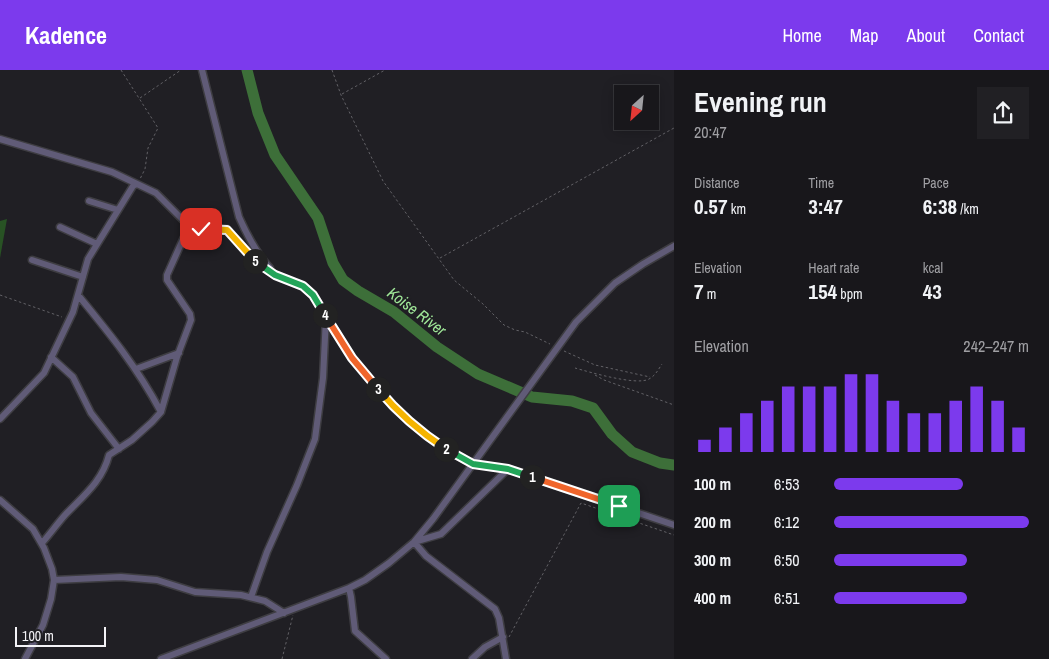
<!DOCTYPE html>
<meta charset="utf-8">
<style>
body{margin:0;font-family:"Archivo Narrow",sans-serif;background:#212024;color:#f1f3f6;height:100vh;display:flex;flex-direction:column;font-size:19px;white-space:nowrap}
*{box-sizing:border-box;margin:0}
p{font-size:16px;color:#9f9fa3}
.icon{flex:none;width:28px;height:28px;fill:none;stroke:currentColor;stroke-width:2;stroke-linecap:round;stroke-linejoin:round}
.map{position:relative;flex:1;overflow:hidden}
.details{display:flex;flex-direction:column;background:#18171b;width:375px}
.details>*{flex:none}
.needle{width:32px;rotate:207deg}
.fabs{position:absolute;left:614px;top:15px;display:grid;gap:10px}
.fabs a{display:grid;place-items:center;width:45px;height:45px;border-radius:0px;background:#18171b;box-shadow:0 2px 12px #0003,0 0 0 1px #36363a;font-size:25px}
.scale{position:absolute;left:15px;bottom:12px;width:91px;box-sizing:border-box;padding-left:5px;border:2px solid #f4f3f7;border-top:0;font-size:14px;line-height:18px;white-space:nowrap;color:#f4f3f7;-webkit-text-stroke:4px #201f24;paint-order:stroke}
.pin{position:absolute;display:grid;place-items:center;width:42px;height:42px;color:#fff;margin:-21px;border-radius:10px;box-shadow:0 2px 8px #0006}
.km{position:absolute;width:25px;height:25px;margin:-12px;border-radius:50%;background:#222;color:#fff;font-size:14px;line-height:25px;text-align:center}
.round{display:grid;place-items:center;flex:none;width:52px;height:52px;border-radius:0px;background:#212024}
.headline{display:flex;align-items:center;justify-content:space-between;height:85px;padding:0 20px}
h1{font-size:28px;font-weight:800;line-height:38px}
.metrics{display:grid;grid-template-columns:repeat(3,1fr);gap:8px;height:85px;padding:5px 20px}
.metrics div{display:grid;align-content:center}
.metrics b{font-size:21px;font-weight:800}
.metrics small{font-size:14px;font-weight:400}
.metrics p{font-size:14px}
.chart{height:140px;padding:10px 20px}
.chart p{display:flex;justify-content:space-between}
.chart svg{width:100%;height:90px;margin-top:5px;stroke:#7c3aed;stroke-width:6}
ul{padding:0 20px;list-style:none;font-size:16px}
li{display:grid;grid-template-columns:80px 60px 1fr;align-items:center;height:38px}
li i{height:12px;border-radius:6px;background:#7c3aed}
header{display:flex;align-items:center;gap:30px;box-sizing:border-box;height:70px;padding:0 25px;background:#7c3aed;color:#fff}
header strong{font-size:24px}
nav{display:flex;gap:28px;margin-inline-start:auto;font-size:18px}
main{display:flex;flex:1;min-height:0}
.map>svg:first-child{display:block}
</style>
<header>
<strong>Kadence</strong>
<nav><a>Home</a><a>Map</a><a>About</a><a>Contact</a></nav>
</header>
<main>
<div class="map">
<svg width="674" height="589" viewBox="0 0 674 589">
<rect width="100%" height="100%" fill="#201f24"/>
<path fill="#285224" d="M 7,149 L 0,188 L 0,151 Z"/>
<g fill="none" stroke-linecap="round" stroke-linejoin="round">
<path stroke="#3d6f39" stroke-width="11" d="M 247,0 L 258,43 L 275,85 L 318,148 L 333,193 L 343,210 L 358,221 L 394,242 L 437,277 L 478,304 L 532,327 L 572,331 L 593,338 L 612,364 L 632,382 L 660,393 L 674,395"/>
<defs>
<path id="minor" d="M 202,0 L 239,147 C 247,165 256,183 270,198
M 0,69 L 112,102 L 156,123 L 189,156 L 201,159 L 227,159 L 256,191 L 275,205 L 303,216 L 313,225 L 352,288 L 395,339 L 431,369 L 447,380 L 473,394
M 89,131 L 118,140
M 60,157 L 97,174
M 32,190 L 83,207
M 78,225 C 110,264 137,297 161,342
M 51,287 L 73,307 L 91,343 L 119,379
M 136,299 L 179,283
M 0,349 L 44,303 L 73,242 L 88,189 L 133,116 L 136,114
M 0,430 L 33,459 L 44,478 L 52,499 L 54,510 L 51,529 L 43,555 L 25,589
M 42,473 C 50,464 57,454 65,445 C 83,426 102,412 109,385 L 132,370 L 152,352 L 161,342 L 177,287 L 191,250 L 190,244 L 167,210 L 167,205 L 189,156
M 54,510 L 121,507 L 157,510 L 195,522 L 241,525 L 265,531 L 284,543
M 349,518 L 351,527 L 355,561 L 386,589
M 251,527 L 267,482 L 297,415 L 315,369 L 323,308 L 326,247
M 161,589 L 349,518 L 365,510 L 389,493 L 414,472 L 433,449 L 576,252 L 615,213 L 643,194 L 674,176
M 472,589 L 485,577 L 503,567
M 506,589 L 499,548 L 495,539 L 426,486 L 414,472 L 441,464 L 508,399 L 674,455"/>
</defs>
<use href="#minor" stroke="#3e3d42" stroke-width="9"/>
<path stroke="#626166" stroke-width="1" stroke-dasharray="2.5 2.5" stroke-linecap="butt" d="M 121,0 L 158,58 L 148,78 L 145,99 L 140,109
M 332,0 L 341,25 L 383,111 L 454,210 L 483,234 L 504,255 L 515,260 L 525,262 L 550,274
M 342,24 L 385,0
M 140,28 L 181,0
M 440,188 L 674,58
M 0,225 L 62,247
M 564,281 L 595,295 L 650,307
M 575,298 C 589,302 637,316 649,309 C 655,306 658,300 662,294
M 595,305 L 604,310 L 674,335
M 479,395 L 500,397
M 509,567 L 581,433 L 674,465
M 282,589 L 293,545"/>
<use href="#minor" stroke="#605b77" stroke-width="6"/>
</g>
<g fill="none" stroke-linecap="round" stroke-linejoin="round">
<defs>
<path id="split-1" d="M 532,407 L 619,436"/>
<path id="split-2" d="M 446,379 L 473,394 L 508,399 L 532,407"/>
<path id="split-3" d="M 378,319 C 398,343 420,362 446,379"/>
<path id="split-4" d="M 325,245 L 352,288 L 378,319"/>
<path id="split-5" d="M 255,191 L 275,205 L 303,216 L 313,225 L 325,245"/>
<path id="split-6" d="M 201,159 L 227,160 L 255,191"/>
</defs>
<use href="#split-1" stroke="#fff" stroke-width="10"/>
<use href="#split-2" stroke="#fff" stroke-width="10"/>
<use href="#split-3" stroke="#fff" stroke-width="10"/>
<use href="#split-4" stroke="#fff" stroke-width="10"/>
<use href="#split-5" stroke="#fff" stroke-width="10"/>
<use href="#split-6" stroke="#fff" stroke-width="10"/>
<use href="#split-1" stroke="#f0652b" stroke-width="6"/>
<use href="#split-2" stroke="#22a559" stroke-width="6"/>
<use href="#split-3" stroke="#f5b400" stroke-width="6"/>
<use href="#split-4" stroke="#f0652b" stroke-width="6"/>
<use href="#split-5" stroke="#22a559" stroke-width="6"/>
<use href="#split-6" stroke="#f5b400" stroke-width="6"/>
</g>
<g text-anchor="middle" stroke-width="5" stroke-linejoin="round" paint-order="stroke">
<g font-size="16" font-style="italic" fill="#9fe798" stroke="#201f24">
<text transform="translate(417 241) rotate(37)" y="6">Koise River</text>
</g>
</g>
</svg>
<div class="fabs">
<a><svg class="needle" viewBox="-14 -14 28 28"><path d="M0-13l5 13h-10z" fill="#e53935"/><path d="M0 13l5-13h-10z" fill="#9f9fa3"/></svg></a>
</div>
<div class="scale">100 m</div>
<div class="pin" style="left:619px;top:436px;background:#1e9e55"><svg class="icon" aria-label="arrive" viewBox="0 0 24 24"><path d="M6 21V4h12l-3 4 3 4H6"/></svg></div>
<div class="pin" style="left:201px;top:159px;background:#d93025"><svg class="icon" aria-label="check" viewBox="0 0 24 24"><path d="M5 12l5 5 9-10"/></svg></div>
<b class="km" style="left:532px;top:407px">1</b>
<b class="km" style="left:446px;top:379px">2</b>
<b class="km" style="left:378px;top:319px">3</b>
<b class="km" style="left:325px;top:245px">4</b>
<b class="km" style="left:255px;top:191px">5</b>
</div>
<section class="details">
<div class="headline"><div><h1>Evening run</h1><p>20:47</p></div><a class="round"><svg class="icon" aria-label="share" viewBox="0 0 24 24"><path d="M12 15V3M7 8l5-5 5 5M5 13v7h14v-7"/></svg></a></div>
<div class="metrics">
<div><p>Distance</p><b>0.57<small> km</small></b></div>
<div><p>Time</p><b>3:47</b></div>
<div><p>Pace</p><b>6:38<small> /km</small></b></div>
</div>
<div class="metrics">
<div><p>Elevation</p><b>7<small> m</small></b></div>
<div><p>Heart rate</p><b>154<small> bpm</small></b></div>
<div><p>kcal</p><b>43</b></div>
</div>
<div class="chart"><p><span>Elevation</span>242–247 m</p>
<svg viewBox="0 0 160 44" preserveAspectRatio="none"><path d="M5 44V38M15 44V32M25 44V25M35 44V19M45 44V12M55 44V12M65 44V12M75 44V6M85 44V6M95 44V19M105 44V25M115 44V25M125 44V19M135 44V12M145 44V19M155 44V32"/></svg>
</div>
<ul>
<li><b>100 m</b>6:53<i style="width:66%"></i></li>
<li><b>200 m</b>6:12<i style="width:100%"></i></li>
<li><b>300 m</b>6:50<i style="width:68%"></i></li>
<li><b>400 m</b>6:51<i style="width:68%"></i></li>
</ul>
</section>
</main>
